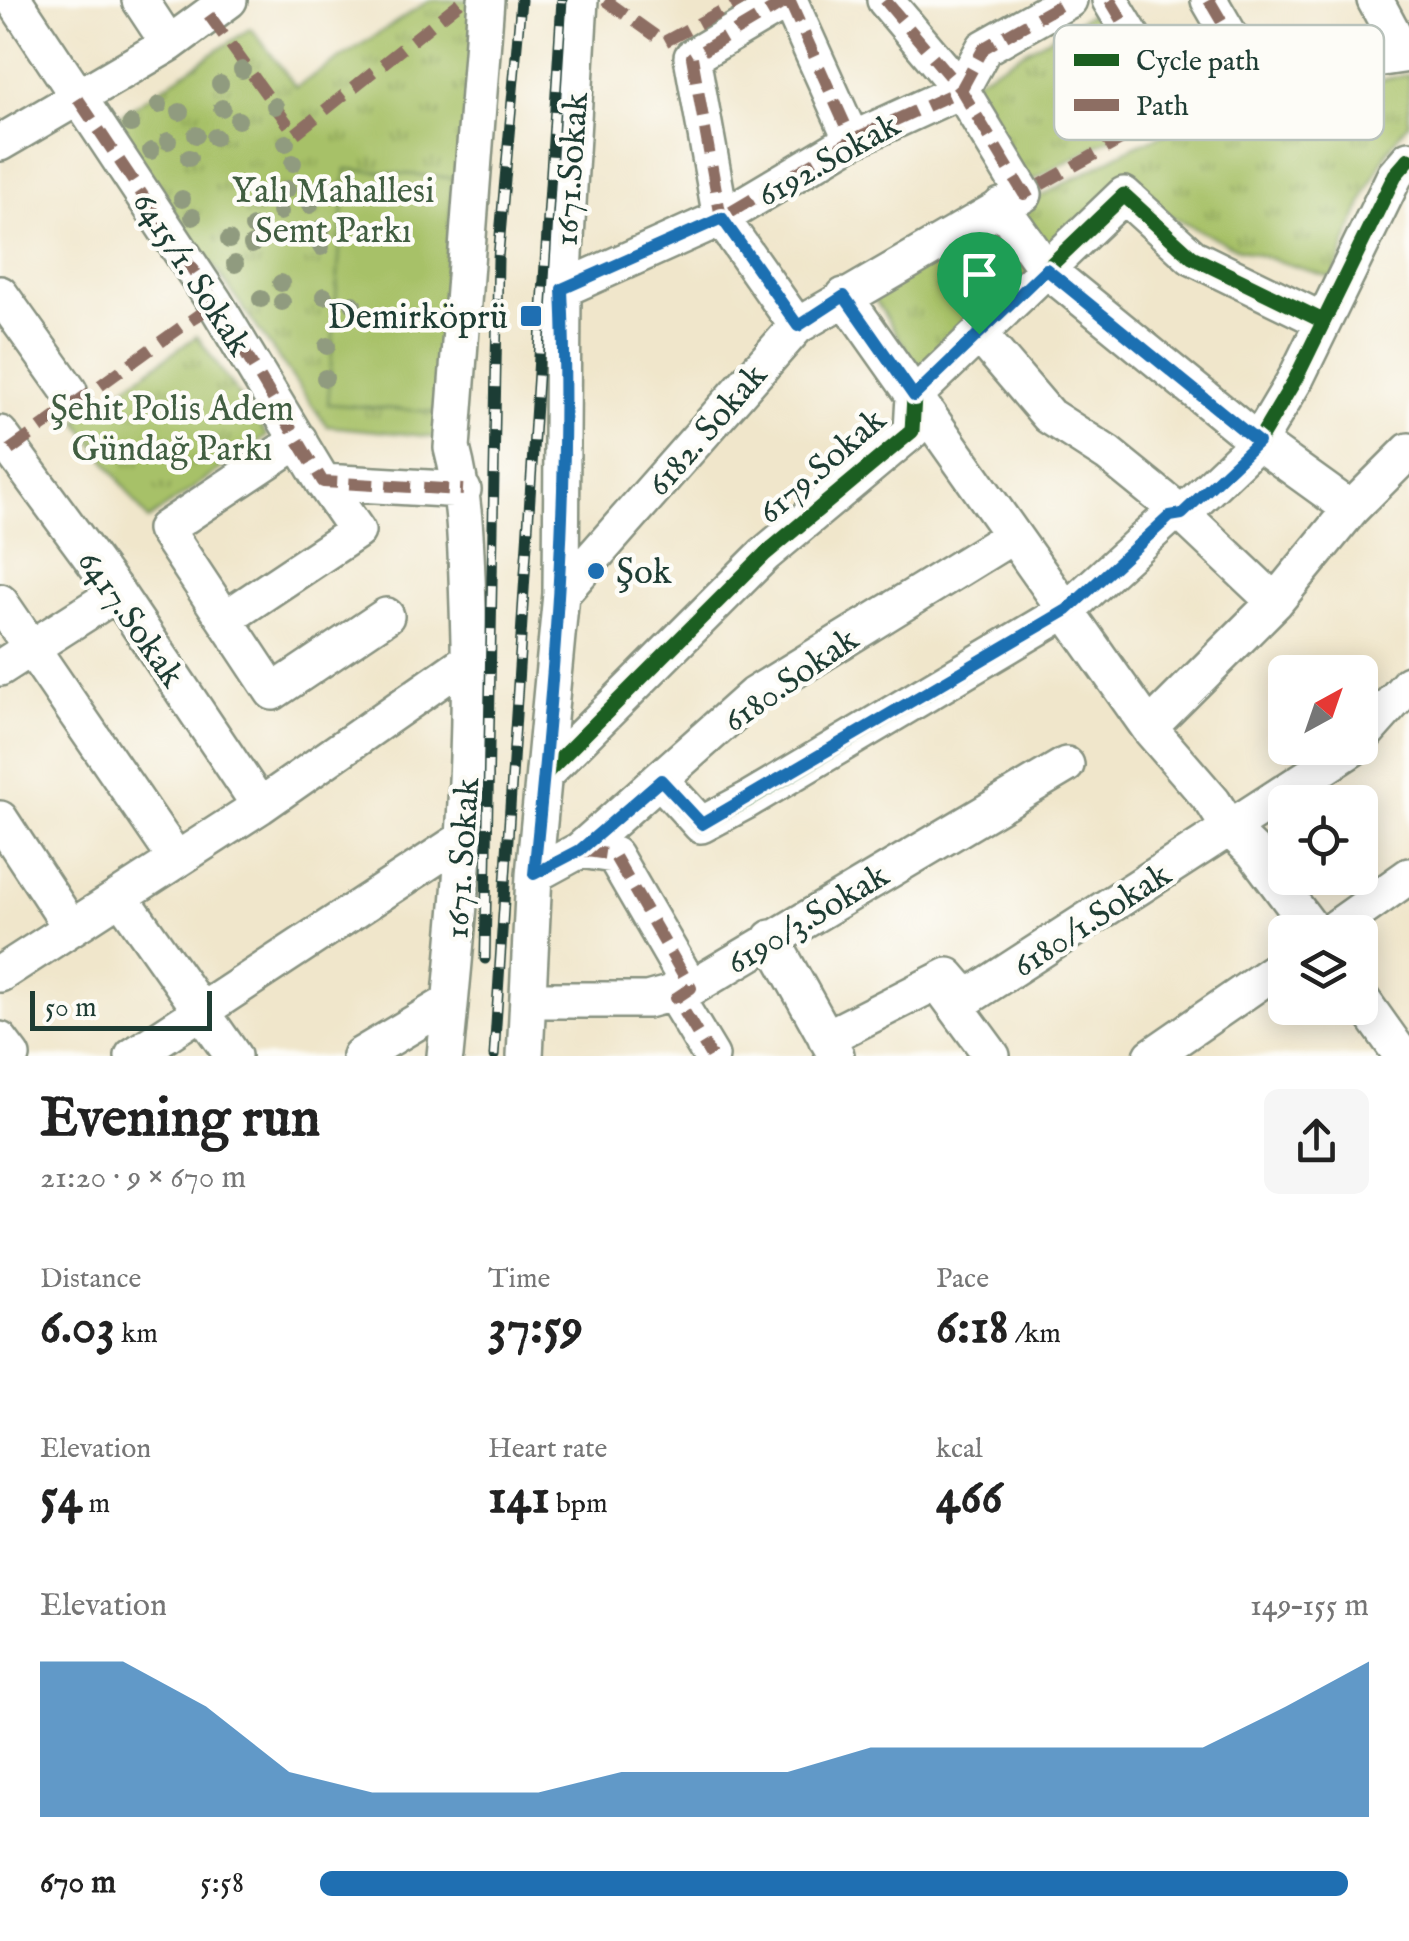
<!DOCTYPE html>
<meta charset="utf-8">
<style>
body{margin:0;font-family:"IM FELL English",serif;background:#f6f6f6;color:#222;height:100vh;display:flex;flex-direction:column;font-size:38px;white-space:nowrap}
*{box-sizing:border-box;margin:0}
p{font-size:32px;color:#767676}
.icon{flex:none;width:55px;height:55px;fill:none;stroke:currentColor;stroke-width:2;stroke-linecap:round;stroke-linejoin:round}
.map{position:relative;height:1056px;overflow:hidden}
.panel{display:flex;flex-direction:column;background:#fff;flex:1}
.panel>*{flex:none}
.needle{width:65px;rotate:40deg}
.tools{position:absolute;left:1268px;top:655px;display:grid;gap:20px}
.tools a{display:grid;place-items:center;width:110px;height:110px;border-radius:15px;background:#fff;box-shadow:0 5px 25px #0003;font-size:50px}
.scale{position:absolute;left:30px;bottom:25px;width:182px;box-sizing:border-box;padding-left:10px;border:5px solid #1f3d34;border-top:0;font-size:28px;line-height:35px;white-space:nowrap;color:#1f3d34;-webkit-text-stroke:8px #fdfcf7;paint-order:stroke}
.pin{position:absolute;display:grid;place-items:center;width:85px;height:85px;color:#fff;margin:-102px -42px;border-radius:50% 50% 50% 0;rotate:-45deg;box-shadow:0 0 10px #0007}
.pin .icon{rotate:45deg}
.round{display:grid;place-items:center;flex:none;width:105px;height:105px;border-radius:15px;background:#f6f6f6}
.summary{display:flex;align-items:center;justify-content:space-between;height:170px;padding:0 40px}
h1{font-size:55px;font-weight:800;line-height:75px}
.figures{display:grid;grid-template-columns:repeat(3,1fr);gap:15px;height:170px;padding:10px 40px}
.figures div{display:grid;align-content:center}
.figures b{font-size:50px;font-weight:800}
.figures small{font-size:28px;font-weight:400}
.figures p{font-size:28px}
.chart{height:280px;padding:20px 40px}
.chart p{display:flex;justify-content:space-between}
.chart svg{width:100%;height:180px;margin-top:10px;fill:#1f6fb2;opacity:.7}
ul{padding:0 40px;list-style:none;font-size:32px}
li{display:grid;grid-template-columns:160px 120px 1fr;align-items:center;height:75px}
li i{height:25px;border-radius:12px;background:#1f6fb2}
.map>svg:first-child{display:block}
</style>
<div class="map">
<svg width="1409" height="1056" viewBox="0 0 1409 1056">
<defs>
<pattern id="park-tufts" width="24" height="20" patternUnits="userSpaceOnUse" patternTransform="scale(2.5)"><rect width="24" height="20" fill="#a7c167"/><path d="M3 7l-1-3M5 7V3M7 7l1-3M15 17l-1-3M17 17v-4M19 17l1-3" fill="none" stroke="#879e56"/></pattern>
</defs>
<rect width="100%" height="100%" fill="#fdfcf7"/>
<filter id="ink" filterUnits="userSpaceOnUse"><feTurbulence type="fractalNoise" baseFrequency=".01" numOctaves="2"/><feDisplacementMap in="SourceGraphic" scale="20" xChannelSelector="R" yChannelSelector="G"/><feConvolveMatrix kernelMatrix="1 2 1 2 8 2 1 2 1" color-interpolation-filters="sRGB"/></filter>
<filter id="wash" filterUnits="userSpaceOnUse"><feTurbulence type="fractalNoise" baseFrequency=".0048" numOctaves="4" result="noise"/><feDisplacementMap in="SourceGraphic" scale="40" xChannelSelector="R" yChannelSelector="G"/><feGaussianBlur stdDeviation="2.25" result="paint"/><feColorMatrix in="noise" values="0 0 0 0 0 0 0 0 0 0 0 0 0 0 0 0 0 1.4 0 .05"/><feComposite in="paint" operator="in"/></filter>
<g filter="url(#wash)">
<rect width="100%" height="100%" fill="#f0e6cb"/>
<path fill="url(#park-tufts)" stroke="#637f4e" stroke-width="2.5" d="M 430,0 L 477,0 L 444,438 L 327,426 L 111,122 L 251,28 L 296,87 Z
M 1105,6 L 1166,108 L 1027,183 L 968,84 Z
M 1409,74 L 1409,123 C 1373,161 1353,229 1333,278 L 1238,249 L 1149,206 L 1121,205 L 922,373 L 871,294 L 991,223 L 1133,147 L 1205,117 Z
M 197,336 L 267,436 L 148,520 L 77,421 Z"/>
<path fill="#a7c167" stroke="#637f4e" stroke-width="2.5" d="M 346,169 L 453,178 L 435,412 L 328,404 Z"/>
</g>
<g filter="url(#ink)">
<g fill="none" stroke-linecap="round" stroke-linejoin="round">
<defs>
<path id="minor" d="M 14,0 L 215,303 L 323,482 L 463,490
M 140,0 L 169,44
M 788,0 L 692,57 L 721,218 L 797,326
M 789,0 L 852,140
M 1110,0 L 1176,109 L 1262,91 L 1322,67 L 1409,54
M 1209,0 L 1262,91
M 1375,0 L 1404,54
M 0,143 L 169,44 L 229,0
M 1001,206 L 1046,269 L 1258,442 L 1351,509
M 563,289 L 721,218 L 852,140 L 961,90 L 984,48 L 1069,0
M 0,294 L 69,391
M 844,296 L 1149,728 L 1213,802 L 1230,829 L 1254,852 L 1314,932
M 979,334 L 1049,416 L 1108,454 L 1182,514 L 1275,602
M 0,434 L 117,593 L 260,806
M 299,440 L 165,529 L 273,692 L 386,616
M 561,594 L 797,326 L 1024,194 L 961,90 L 885,0
M 0,602 L 176,859
M 225,619 L 357,531 L 323,482
M 0,668 L 117,593
M 1149,728 L 1275,602 L 1351,509 L 1409,451
M 1360,739 L 1409,684
M 544,775 L 765,554 L 912,431 L 914,396 L 1124,195 L 1192,257 L 1323,321
M 661,781 L 701,825 L 746,801 L 1067,610 L 1170,516 L 1182,514 L 1258,442 L 1296,378 L 1395,175 L 1409,159
M 0,819 L 70,926
M 580,850 L 614,855 L 691,988 L 676,998 L 711,1056
M 534,875 L 580,850 L 754,695 L 1012,536
M 121,897 L 233,1056
M 1330,932 L 1409,876
M 771,938 L 836,1055
M 0,974 L 260,806 L 470,659
M 939,984 L 992,1056
M 1360,997 L 1402,1056
M 528,1000 L 647,1000 L 691,988 L 1066,765
M 826,1038 L 948,976 L 967,998 L 1353,748
M 0,1040 L 12,1056
M 133,1056 L 466,837
M 360,1056 L 450,1002
M 445,1056 C 460,907 474,757 468,607 C 466,553 466,500 452,448 L 486,0
M 525,1056 L 534,875 L 561,594 L 563,289 L 580,0
M 1152,1056 L 1285,964"/>
</defs>
<use href="#minor" stroke="#889280" stroke-width="40"/>
<use href="#minor" stroke="#fff" stroke-width="35"/>
<defs>
<path id="rail" d="M 485,959 L 498,258 L 521,0
M 494,1056 L 562,0"/>
</defs>
<use href="#rail" stroke="#1f3d34" stroke-width="11"/>
<use href="#rail" stroke="#fdfcf7" stroke-width="8" stroke-dasharray="22" stroke-linecap="butt"/>
<path stroke="#8d6e63" stroke-width="12" stroke-dasharray="25 12" stroke-linecap="butt" d="M 605,0 L 664,42 L 742,0
M 788,0 L 692,57 L 721,218 L 797,326
M 789,0 L 852,140
M 885,0 L 961,90 L 1024,194 L 1176,109 L 1110,0
M 1209,0 L 1262,91
M 209,15 L 295,134 L 463,0
M 78,99 L 215,303 L 323,482 L 463,490
M 563,289 L 721,218 L 852,140 L 961,90 L 984,48 L 1069,0
M 10,450 L 215,303
M 580,850 L 614,855 L 691,988 L 676,998 L 711,1056"/>
<defs>
<path id="cycleway" d="M 544,775 L 765,554 L 912,431 L 914,396 L 1124,195 L 1192,257 L 1323,321
M 661,781 L 701,825 L 746,801 L 1067,610 L 1170,516 L 1182,514 L 1258,442 L 1296,378 L 1395,175 L 1409,159"/>
</defs>
<use href="#cycleway" stroke="#fdfcf7" stroke-width="21"/>
<use href="#cycleway" stroke="#1b5e20" stroke-width="15"/>
</g>
<g fill="#909b7f">
<circle cx="242" cy="70" r="9"/>
<circle cx="220" cy="84" r="9"/>
<circle cx="159" cy="105" r="9"/>
<circle cx="275" cy="106" r="9"/>
<circle cx="222" cy="108" r="9"/>
<circle cx="180" cy="112" r="9"/>
<circle cx="238" cy="120" r="9"/>
<circle cx="131" cy="124" r="9"/>
<circle cx="196" cy="135" r="9"/>
<circle cx="215" cy="137" r="9"/>
<circle cx="168" cy="141" r="9"/>
<circle cx="286" cy="143" r="9"/>
<circle cx="151" cy="151" r="9"/>
<circle cx="189" cy="158" r="9"/>
<circle cx="293" cy="163" r="9"/>
<circle cx="287" cy="189" r="9"/>
<circle cx="182" cy="199" r="9"/>
<circle cx="310" cy="205" r="9"/>
<circle cx="280" cy="212" r="9"/>
<circle cx="193" cy="217" r="9"/>
<circle cx="253" cy="227" r="9"/>
<circle cx="322" cy="228" r="9"/>
<circle cx="229" cy="240" r="9"/>
<circle cx="252" cy="245" r="9"/>
<circle cx="321" cy="247" r="9"/>
<circle cx="235" cy="264" r="9"/>
<circle cx="281" cy="283" r="9"/>
<circle cx="324" cy="296" r="9"/>
<circle cx="261" cy="299" r="9"/>
<circle cx="282" cy="302" r="9"/>
<circle cx="353" cy="304" r="9"/>
<circle cx="327" cy="346" r="9"/>
<circle cx="325" cy="378" r="9"/>
</g>
</g>
<g fill="none" stroke-linecap="round" stroke-linejoin="round" filter="url(#ink)">
<defs>
<path id="route" d="M 722,218 L 798,326 L 844,296 L 914,396 L 1046,269 L 1258,442 L 1182,514 L 1170,516 L 1067,610 L 702,824 L 661,780 L 580,850 L 534,874 C 554,680 571,485 562,289 Z"/>
</defs>
<use href="#route" stroke="#fff" stroke-width="20"/>
<use href="#route" stroke="#1f6fb2" stroke-width="12"/>
</g>
<g fill="#1f6fb2" stroke="#fdfcf7" stroke-width="4">
<rect x="519" y="304" width="24" height="24" rx="5"/>
<circle cx="596" cy="571" r="10"/>
</g>
<g text-anchor="middle" stroke-width="9" stroke-linejoin="round" paint-order="stroke">
<g font-size="35" fill="#1f3d34" stroke="#fdfcf7">
<text transform="translate(828 159) rotate(-29)" y="12">6192.Sokak</text>
<text transform="translate(570 169) rotate(-86)" y="12">1671.Sokak</text>
<text transform="translate(193 273) rotate(57)" y="12">6415/1. Sokak</text>
<text transform="translate(706 429) rotate(-49)" y="12">6182. Sokak</text>
<text transform="translate(821 465) rotate(-41)" y="12">6179.Sokak</text>
<text transform="translate(132 618) rotate(55)" y="12">6417.Sokak</text>
<text transform="translate(790 679) rotate(-35)" y="12">6180.Sokak</text>
<text transform="translate(461 858) rotate(-86)" y="12">1671. Sokak</text>
<text transform="translate(807 918) rotate(-31)" y="12">6190/3.Sokak</text>
<text transform="translate(1091 919) rotate(-33)" y="12">6180/1.Sokak</text>
</g>
<g font-size="35" fill="#415e41" stroke="#fdfcf7">
<text x="333" y="202">Yalı Mahallesi<tspan x="333" dy="40">Semt Parkı</tspan></text>
<text x="172" y="420">Şehit Polis Adem<tspan x="172" dy="40">Gündağ Parkı</tspan></text>
</g>
<g font-size="35" fill="#1f3d34" stroke="#fdfcf7" text-anchor="end">
<text x="508" y="328">Demirköprü</text>
<text x="616" y="583" text-anchor="start">Şok</text>
</g>
</g>
<rect x="1054" y="25" width="330" height="115" rx="15" fill="#fdfcf7" stroke="#bac3bc" stroke-width="2.5"/>
<rect x="1074" y="54" width="45" height="12" fill="#1b5e20"/>
<rect x="1074" y="99" width="45" height="12" fill="#8d6e63"/>
<g font-size="28" fill="#1f3d34">
<text x="1136" y="70">Cycle path</text>
<text x="1136" y="115">Path</text>
</g>
</svg>
<div class="tools">
<a><svg class="needle" viewBox="-14 -14 28 28"><path d="M0-13l5 13h-10z" fill="#e53935"/><path d="M0 13l5-13h-10z" fill="#767676"/></svg></a>
<a><svg class="icon" aria-label="locate" viewBox="0 0 24 24"><circle cx="12" cy="12" r="6"/><path d="M12 2v4M12 18v4M2 12h4M18 12h4"/></svg></a>
<a><svg class="icon" aria-label="layers" viewBox="0 0 24 24"><path d="M12 4l9 5-9 5-9-5zM3 14l9 5 9-5"/></svg></a>
</div>
<div class="scale">50 m</div>
<div class="pin" style="left:979px;top:334px;background:#1e9e55"><svg class="icon" aria-label="arrive" viewBox="0 0 24 24"><path d="M6 21V4h12l-3 4 3 4H6"/></svg></div>
</div>
<section class="panel">
<div class="summary"><div><h1>Evening run</h1><p>21:20 · 9 × 670 m</p></div><a class="round"><svg class="icon" aria-label="share" viewBox="0 0 24 24"><path d="M12 15V3M7 8l5-5 5 5M5 13v7h14v-7"/></svg></a></div>
<div class="figures">
<div><p>Distance</p><b>6.03<small> km</small></b></div>
<div><p>Time</p><b>37:59</b></div>
<div><p>Pace</p><b>6:18<small> /km</small></b></div>
</div>
<div class="figures">
<div><p>Elevation</p><b>54<small> m</small></b></div>
<div><p>Heart rate</p><b>141<small> bpm</small></b></div>
<div><p>kcal</p><b>466</b></div>
</div>
<div class="chart"><p><span>Elevation</span>149–155 m</p>
<svg viewBox="0 0 160 44" preserveAspectRatio="none"><path d="M0 44V6L10 6L20 17L30 33L40 38L50 38L60 38L70 33L80 33L90 33L100 27L110 27L120 27L130 27L140 27L150 17L160 6V44z"/></svg>
</div>
<ul>
<li><b>670 m</b>5:58<i style="width:98%"></i></li>
</ul>
</section>
